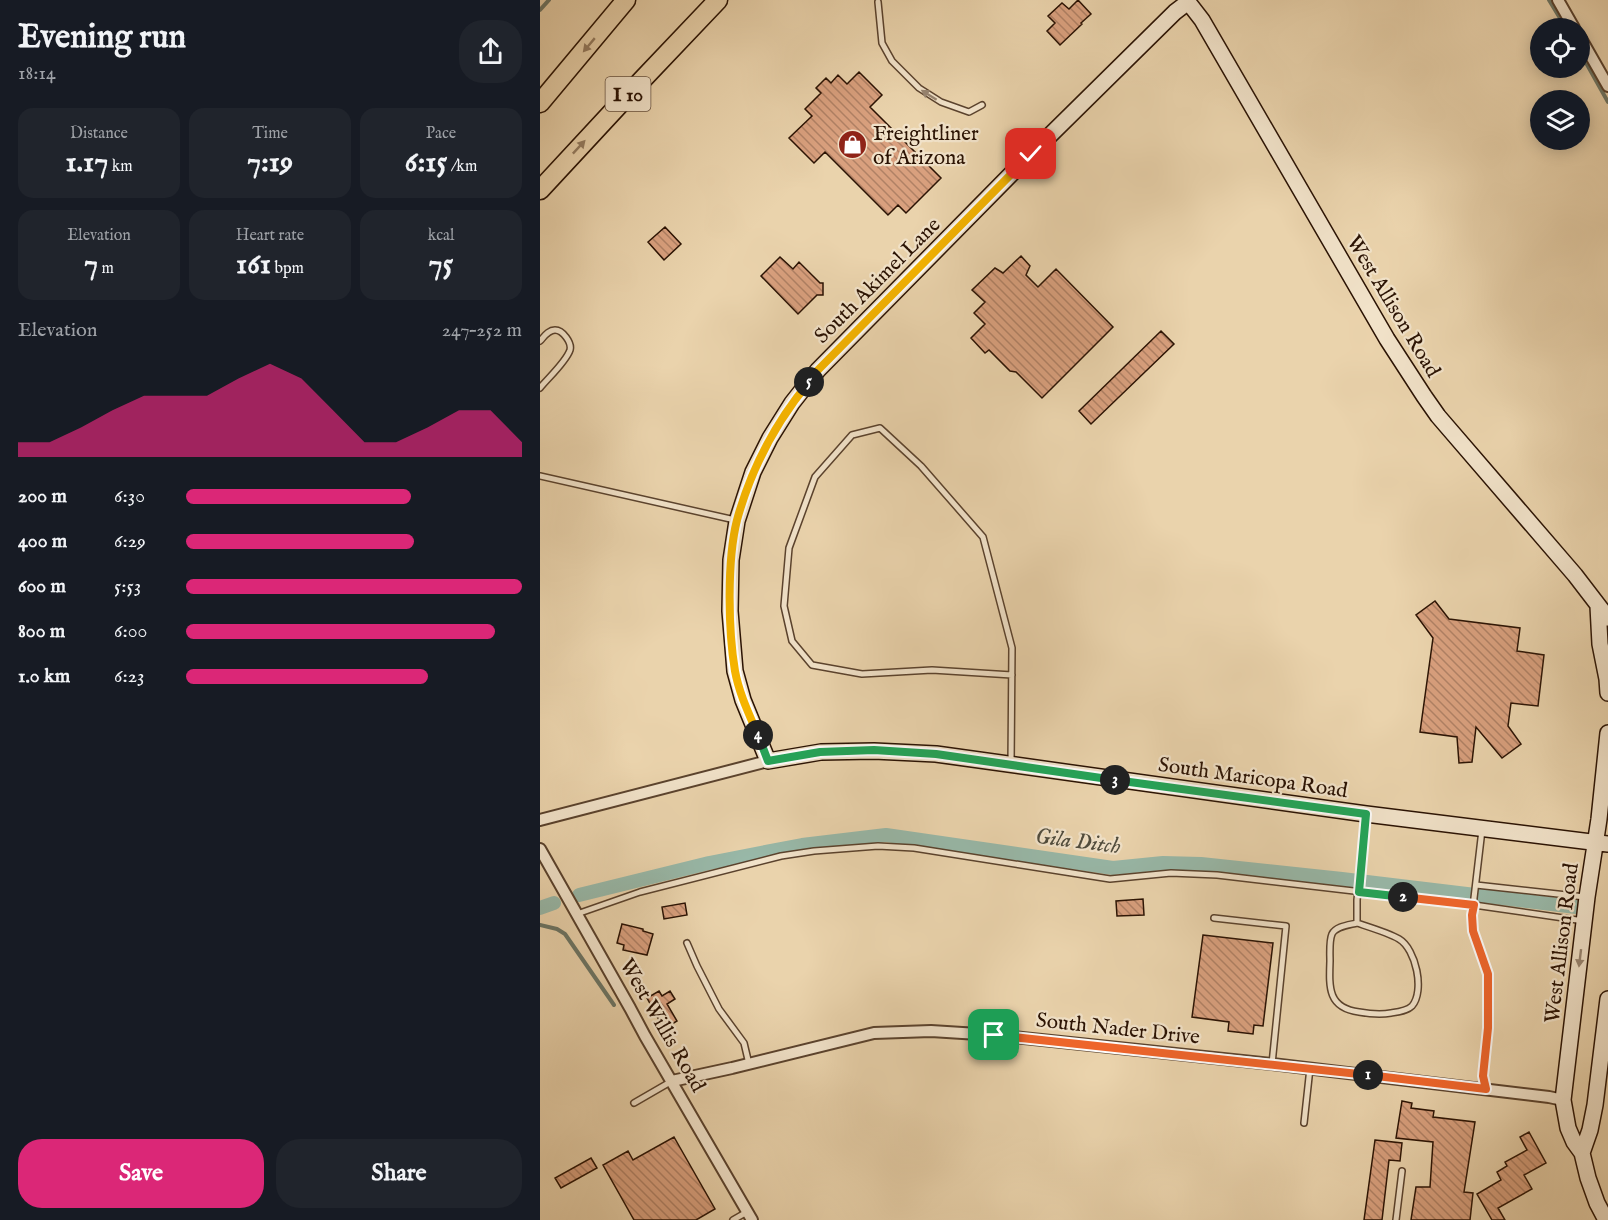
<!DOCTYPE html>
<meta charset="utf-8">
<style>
body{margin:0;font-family:"IM FELL English",serif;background:#20242c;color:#f1f3f6;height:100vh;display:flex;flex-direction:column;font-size:22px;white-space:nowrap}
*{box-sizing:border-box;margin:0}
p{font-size:20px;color:#9ea1a6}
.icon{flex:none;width:33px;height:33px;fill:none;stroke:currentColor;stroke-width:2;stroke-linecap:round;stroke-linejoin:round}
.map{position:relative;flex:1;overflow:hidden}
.side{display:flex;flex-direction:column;background:#171b24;width:540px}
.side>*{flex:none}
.controls{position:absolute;left:990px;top:18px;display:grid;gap:12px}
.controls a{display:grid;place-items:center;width:60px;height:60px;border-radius:50%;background:#171b24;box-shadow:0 3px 15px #0003;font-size:30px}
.pin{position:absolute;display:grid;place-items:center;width:51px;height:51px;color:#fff;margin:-26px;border-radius:12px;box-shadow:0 3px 9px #0006}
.km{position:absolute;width:30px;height:30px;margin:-15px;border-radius:50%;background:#222;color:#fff;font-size:16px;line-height:30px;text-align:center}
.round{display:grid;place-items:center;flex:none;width:63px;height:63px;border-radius:24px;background:#20242c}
.head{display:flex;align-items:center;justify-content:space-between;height:102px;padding:0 18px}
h1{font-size:33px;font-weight:700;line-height:45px}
.stats{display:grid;grid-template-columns:repeat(3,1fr);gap:9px;height:102px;padding:6px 18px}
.stats div{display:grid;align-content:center;border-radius:15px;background:#20242c;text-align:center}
.stats b{font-size:30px;font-weight:700}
.stats small{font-size:16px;font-weight:400}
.stats p{font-size:16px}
.chart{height:168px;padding:12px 18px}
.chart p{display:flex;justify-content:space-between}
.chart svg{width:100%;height:108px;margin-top:6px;fill:#db2777;opacity:.7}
.primary-button{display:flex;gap:12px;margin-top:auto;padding:12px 18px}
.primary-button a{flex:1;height:69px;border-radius:24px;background:#db2777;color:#fff;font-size:24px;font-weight:700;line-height:69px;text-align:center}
.primary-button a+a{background:#20242c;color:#f1f3f6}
ul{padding:0 18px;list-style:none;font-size:20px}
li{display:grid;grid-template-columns:96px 72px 1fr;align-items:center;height:45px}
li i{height:15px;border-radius:8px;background:#db2777}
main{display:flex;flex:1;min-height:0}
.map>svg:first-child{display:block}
</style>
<main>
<section class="side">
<div class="head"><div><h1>Evening run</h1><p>18:14</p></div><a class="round"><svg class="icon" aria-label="share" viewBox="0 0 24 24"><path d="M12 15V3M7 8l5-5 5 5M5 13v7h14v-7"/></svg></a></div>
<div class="stats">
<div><p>Distance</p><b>1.17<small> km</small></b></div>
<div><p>Time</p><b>7:19</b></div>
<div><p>Pace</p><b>6:15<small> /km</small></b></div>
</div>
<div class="stats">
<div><p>Elevation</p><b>7<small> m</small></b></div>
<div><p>Heart rate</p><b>161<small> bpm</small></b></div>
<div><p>kcal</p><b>75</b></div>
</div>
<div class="chart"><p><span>Elevation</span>247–252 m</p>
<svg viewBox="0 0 160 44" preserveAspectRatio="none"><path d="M0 44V38L10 38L20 32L30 25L40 19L50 19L60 19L70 12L80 6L90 12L100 25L110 38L120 38L130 32L140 25L150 25L160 38V44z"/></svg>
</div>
<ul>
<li><b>200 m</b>6:30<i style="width:67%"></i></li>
<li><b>400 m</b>6:29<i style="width:68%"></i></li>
<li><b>600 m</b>5:53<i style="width:100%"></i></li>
<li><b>800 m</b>6:00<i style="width:92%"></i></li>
<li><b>1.0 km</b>6:23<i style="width:72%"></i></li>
</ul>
<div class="primary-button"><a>Save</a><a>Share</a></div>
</section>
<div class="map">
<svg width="1068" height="1220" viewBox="0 0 1068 1220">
<defs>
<pattern id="building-back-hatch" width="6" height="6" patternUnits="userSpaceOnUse" patternTransform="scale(1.5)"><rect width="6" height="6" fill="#d9a07e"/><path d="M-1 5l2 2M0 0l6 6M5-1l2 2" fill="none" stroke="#b08165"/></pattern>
</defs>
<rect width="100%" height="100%" fill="#ead3ac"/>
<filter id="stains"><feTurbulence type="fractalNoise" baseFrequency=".00333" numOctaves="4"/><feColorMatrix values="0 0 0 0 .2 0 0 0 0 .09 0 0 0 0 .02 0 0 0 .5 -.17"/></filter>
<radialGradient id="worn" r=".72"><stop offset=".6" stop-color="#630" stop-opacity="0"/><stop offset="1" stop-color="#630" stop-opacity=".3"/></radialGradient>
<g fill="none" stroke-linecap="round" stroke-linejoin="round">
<path stroke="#6c7666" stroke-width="4" d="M 1009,0 L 1026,28
M 0,10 L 9,0
M 1040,52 L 1068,102
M 0,925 L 17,929 L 25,934 L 74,1005"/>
<path stroke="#98b8a8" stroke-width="14" d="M 39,895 L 169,863 L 262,845 L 346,835 L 573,868 L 623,863 L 661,864 L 802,879 L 1036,907
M 0,908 L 14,903"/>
</g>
<path fill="url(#building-back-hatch)" stroke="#2a1203" stroke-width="1.5" d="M 538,0 L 551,14 L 541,23 L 542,24 L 520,45 L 507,31 L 515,23 L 508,16 L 522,3 L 529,9 Z
M 319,72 L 342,95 L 330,107 L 401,178 L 366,213 L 358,205 L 348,215 L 285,152 L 274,163 L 249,138 L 272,116 L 265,109 L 281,93 L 276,88 L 286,78 L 291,83 L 298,75 L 307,84 Z
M 125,227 L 141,244 L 124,260 L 108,242 Z
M 481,256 L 490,266 L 486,275 L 498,287 L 516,269 L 573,327 L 502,398 L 476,372 L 470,371 L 449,350 L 445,353 L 431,338 L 445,324 L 434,313 L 445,302 L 432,290 L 455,268 L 463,273 Z
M 240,257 L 253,269 L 259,262 L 280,283 L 283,283 L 283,295 L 277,295 L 258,314 L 221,276 Z
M 621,331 L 634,344 L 551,424 L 539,411 Z
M 895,601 L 909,619 L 980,628 L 977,651 L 1004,655 L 998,706 L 971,703 L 968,726 L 981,744 L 962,758 L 936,727 L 932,762 L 919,763 L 917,737 L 880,732 L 893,638 L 876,615 Z
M 603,899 L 604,915 L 577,916 L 576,901 Z
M 145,903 L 147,915 L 124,919 L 122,907 Z
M 82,924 L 103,929 L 103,931 L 113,934 L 107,955 L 83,950 L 84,945 L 77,943 Z
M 663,935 L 733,943 L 723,1026 L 714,1025 L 713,1034 L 688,1031 L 689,1022 L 652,1017 Z
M 119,991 L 122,996 L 130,991 L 135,999 L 127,1004 L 137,1021 L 124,1029 L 107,998 Z
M 862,1101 L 872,1103 L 871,1108 L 894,1111 L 893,1117 L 935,1122 L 924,1192 L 933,1193 L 930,1220 L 871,1220 L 876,1187 L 890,1187 L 893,1142 L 856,1138 Z
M 989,1132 L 1006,1163 L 984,1175 L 992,1189 L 958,1208 L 965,1220 L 952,1220 L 937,1194 L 961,1180 L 957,1172 L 967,1166 L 965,1162 L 987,1150 L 980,1137 Z
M 134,1137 L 175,1209 L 156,1220 L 94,1220 L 63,1165 L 88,1151 L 93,1160 Z
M 835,1140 L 862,1143 L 860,1161 L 849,1160 L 842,1220 L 824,1220 Z
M 51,1158 L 57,1168 L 21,1188 L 15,1178 Z"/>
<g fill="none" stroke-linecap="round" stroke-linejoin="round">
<defs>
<path id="lane" d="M 338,2 L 342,43 L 352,61 L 379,88 L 401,102 L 429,112 L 442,105
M 0,341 C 4,337 8,330 15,330 C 23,330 32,343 30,350 C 26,362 8,378 0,388
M 0,476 L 195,520
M 471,763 L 472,648 L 443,537 L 381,466 L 340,428 L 312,435 L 275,477 L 249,548 L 244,606 L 252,641 L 272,665 L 322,674 L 392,670 L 472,675
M 942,830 L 932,915 L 933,931 L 948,974 L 948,1028 L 943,1076 L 946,1089
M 936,885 L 1045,897
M 37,914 L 100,892 L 241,856 L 274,851 L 338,846 L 374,848 L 570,879 L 631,873 L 677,875 L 934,905 L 1044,921
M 674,918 L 746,926 L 732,1064
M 817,923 C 809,925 796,926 792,934 C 789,941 790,954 790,961 C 789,988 788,1008 819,1012 C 830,1014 841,1015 851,1013 C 858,1012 867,1011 872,1006 C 885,991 876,949 859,939 C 849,933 829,927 817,923 L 817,900 L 826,814
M 147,943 L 157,966 L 179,1009 L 204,1043 L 209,1064
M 94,1103 L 132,1081
M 764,1123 L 770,1068
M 193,1220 L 207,1212
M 856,1220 L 862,1171"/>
<path id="street" d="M 1018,0 L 1034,28
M 1040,37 L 1068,86
M 0,820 L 228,761
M 0,849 L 90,1008 L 105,1036 L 212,1220
M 132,1081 L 192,1068 L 334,1033 L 391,1031 L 454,1035 L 732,1064 L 1009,1097 L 1023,1100"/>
<path id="secondary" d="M 1058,606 L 1060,644 L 1067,679 L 1068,693
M 1068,618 L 1035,575 L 898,416 L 884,396 L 847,339 L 662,20 L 648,2 L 635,12 L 491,154 L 278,370 L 252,403 L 230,438 L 213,472 L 197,521 L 191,560 L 190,611 L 195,671 L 203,700 L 228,761 L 281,752 L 334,751 L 396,754 L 826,814 L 1068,844
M 1042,1153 L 1050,1130 L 1055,1105 L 1068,999
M 1066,1220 L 1057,1203 L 1048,1178 L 1042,1153 L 1034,1142 L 1028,1128 L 1023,1100 L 1047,897 L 1059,819 L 1068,733"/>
<path id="highway" d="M 0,103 L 86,0
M 0,190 L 102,80 L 178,0"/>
</defs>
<use href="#lane" stroke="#5a422d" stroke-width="8"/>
<use href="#street" stroke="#5a422d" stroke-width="14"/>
<use href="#secondary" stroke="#2a1203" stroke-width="18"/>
<use href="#highway" stroke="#2a1203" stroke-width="21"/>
<use href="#lane" stroke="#f1e2c9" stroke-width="5"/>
<use href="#street" stroke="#f1e2c9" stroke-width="10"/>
<use href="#secondary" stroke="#f1e2c9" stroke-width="15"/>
<use href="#highway" stroke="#ead3ac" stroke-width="18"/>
</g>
<defs><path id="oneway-solid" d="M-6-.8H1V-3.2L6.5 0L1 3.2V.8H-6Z" transform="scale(1.5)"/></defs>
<g fill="#947c60">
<use href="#oneway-solid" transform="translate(49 45) rotate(130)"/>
<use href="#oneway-solid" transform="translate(39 147) rotate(-47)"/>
</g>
<g fill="#978470">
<use href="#oneway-solid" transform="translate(389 95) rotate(-148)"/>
<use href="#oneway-solid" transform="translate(1040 958) rotate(97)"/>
</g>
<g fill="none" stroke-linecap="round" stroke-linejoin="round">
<defs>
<path id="split-1" d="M 454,1035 L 828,1075"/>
<path id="split-2" d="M 828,1075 L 946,1089 L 943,1076 L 948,1028 L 948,974 L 933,931 L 932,915 L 934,905 L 863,897"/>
<path id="split-3" d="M 575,780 L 826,814 L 819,892 L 863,897"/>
<path id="split-4" d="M 218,735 L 228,761 L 280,752 L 334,750 L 396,754 L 575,780"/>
<path id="split-5" d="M 218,735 C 209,714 199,693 195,671 C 188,629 187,560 197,520 C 211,469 236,422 269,382"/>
<path id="split-6" d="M 269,382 L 278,370 L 491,154"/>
</defs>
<use href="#split-1" stroke="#fff" stroke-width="12"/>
<use href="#split-2" stroke="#fff" stroke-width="12"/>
<use href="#split-3" stroke="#fff" stroke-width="12"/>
<use href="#split-4" stroke="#fff" stroke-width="12"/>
<use href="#split-5" stroke="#fff" stroke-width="12"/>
<use href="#split-6" stroke="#fff" stroke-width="12"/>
<use href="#split-1" stroke="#f0652b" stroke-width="8"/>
<use href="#split-2" stroke="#f0652b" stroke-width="8"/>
<use href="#split-3" stroke="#22a559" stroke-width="8"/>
<use href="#split-4" stroke="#22a559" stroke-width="8"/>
<use href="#split-5" stroke="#f5b400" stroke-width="8"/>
<use href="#split-6" stroke="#f5b400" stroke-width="8"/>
</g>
<defs>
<symbol id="shop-disc" viewBox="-11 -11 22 22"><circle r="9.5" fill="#8f2418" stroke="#f1e2c9"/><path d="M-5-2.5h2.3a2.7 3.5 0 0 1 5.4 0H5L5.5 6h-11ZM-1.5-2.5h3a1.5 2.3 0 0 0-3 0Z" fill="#fff"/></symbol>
</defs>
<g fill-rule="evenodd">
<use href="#shop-disc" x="296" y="128" width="33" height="33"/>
</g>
<g text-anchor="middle" stroke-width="4.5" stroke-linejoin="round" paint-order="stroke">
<rect fill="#f1e2c9" stroke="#66503e" stroke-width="1.5" x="65.5" y="77" width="45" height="34" rx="4.5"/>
<g font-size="20" font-weight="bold" fill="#2a1203">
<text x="88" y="101">I 10</text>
</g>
<g font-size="21" fill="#2a1203" stroke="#f1e2c9" text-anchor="start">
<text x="333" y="140">Freightliner<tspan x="333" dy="24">of Arizona</tspan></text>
</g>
<g font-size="21" fill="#2a1203" stroke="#f1e2c9">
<text transform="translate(337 280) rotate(-45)" y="7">South Akimel Lane</text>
<text transform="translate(854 306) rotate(59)" y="7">West Allison Road</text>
<text transform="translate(713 777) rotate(8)" y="7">South Maricopa Road</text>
<text transform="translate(1021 943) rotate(-83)" y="7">West Allison Road</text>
<text transform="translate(123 1025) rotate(60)" y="7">West Willis Road</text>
<text transform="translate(578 1028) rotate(6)" y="7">South Nader Drive</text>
</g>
<g font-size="22" font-style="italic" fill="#504c3d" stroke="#f1e2c9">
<text transform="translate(538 840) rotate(7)" y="8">Gila Ditch</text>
</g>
</g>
<rect width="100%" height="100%" filter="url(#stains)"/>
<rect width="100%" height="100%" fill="url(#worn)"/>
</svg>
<div class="controls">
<a><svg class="icon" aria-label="locate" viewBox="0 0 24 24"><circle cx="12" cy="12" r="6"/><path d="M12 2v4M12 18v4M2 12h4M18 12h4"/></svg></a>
<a><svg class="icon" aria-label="layers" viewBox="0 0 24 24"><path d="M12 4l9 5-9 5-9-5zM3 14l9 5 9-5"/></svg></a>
</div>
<div class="pin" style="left:454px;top:1035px;background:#1e9e55"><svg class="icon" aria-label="arrive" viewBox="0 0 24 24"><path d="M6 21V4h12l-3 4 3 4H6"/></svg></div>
<div class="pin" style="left:491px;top:154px;background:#d93025"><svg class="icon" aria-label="check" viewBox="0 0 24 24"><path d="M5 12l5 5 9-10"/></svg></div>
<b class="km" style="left:828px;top:1075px">1</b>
<b class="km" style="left:863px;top:897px">2</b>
<b class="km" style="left:575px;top:780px">3</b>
<b class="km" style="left:218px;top:735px">4</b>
<b class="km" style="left:269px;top:382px">5</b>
</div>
</main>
